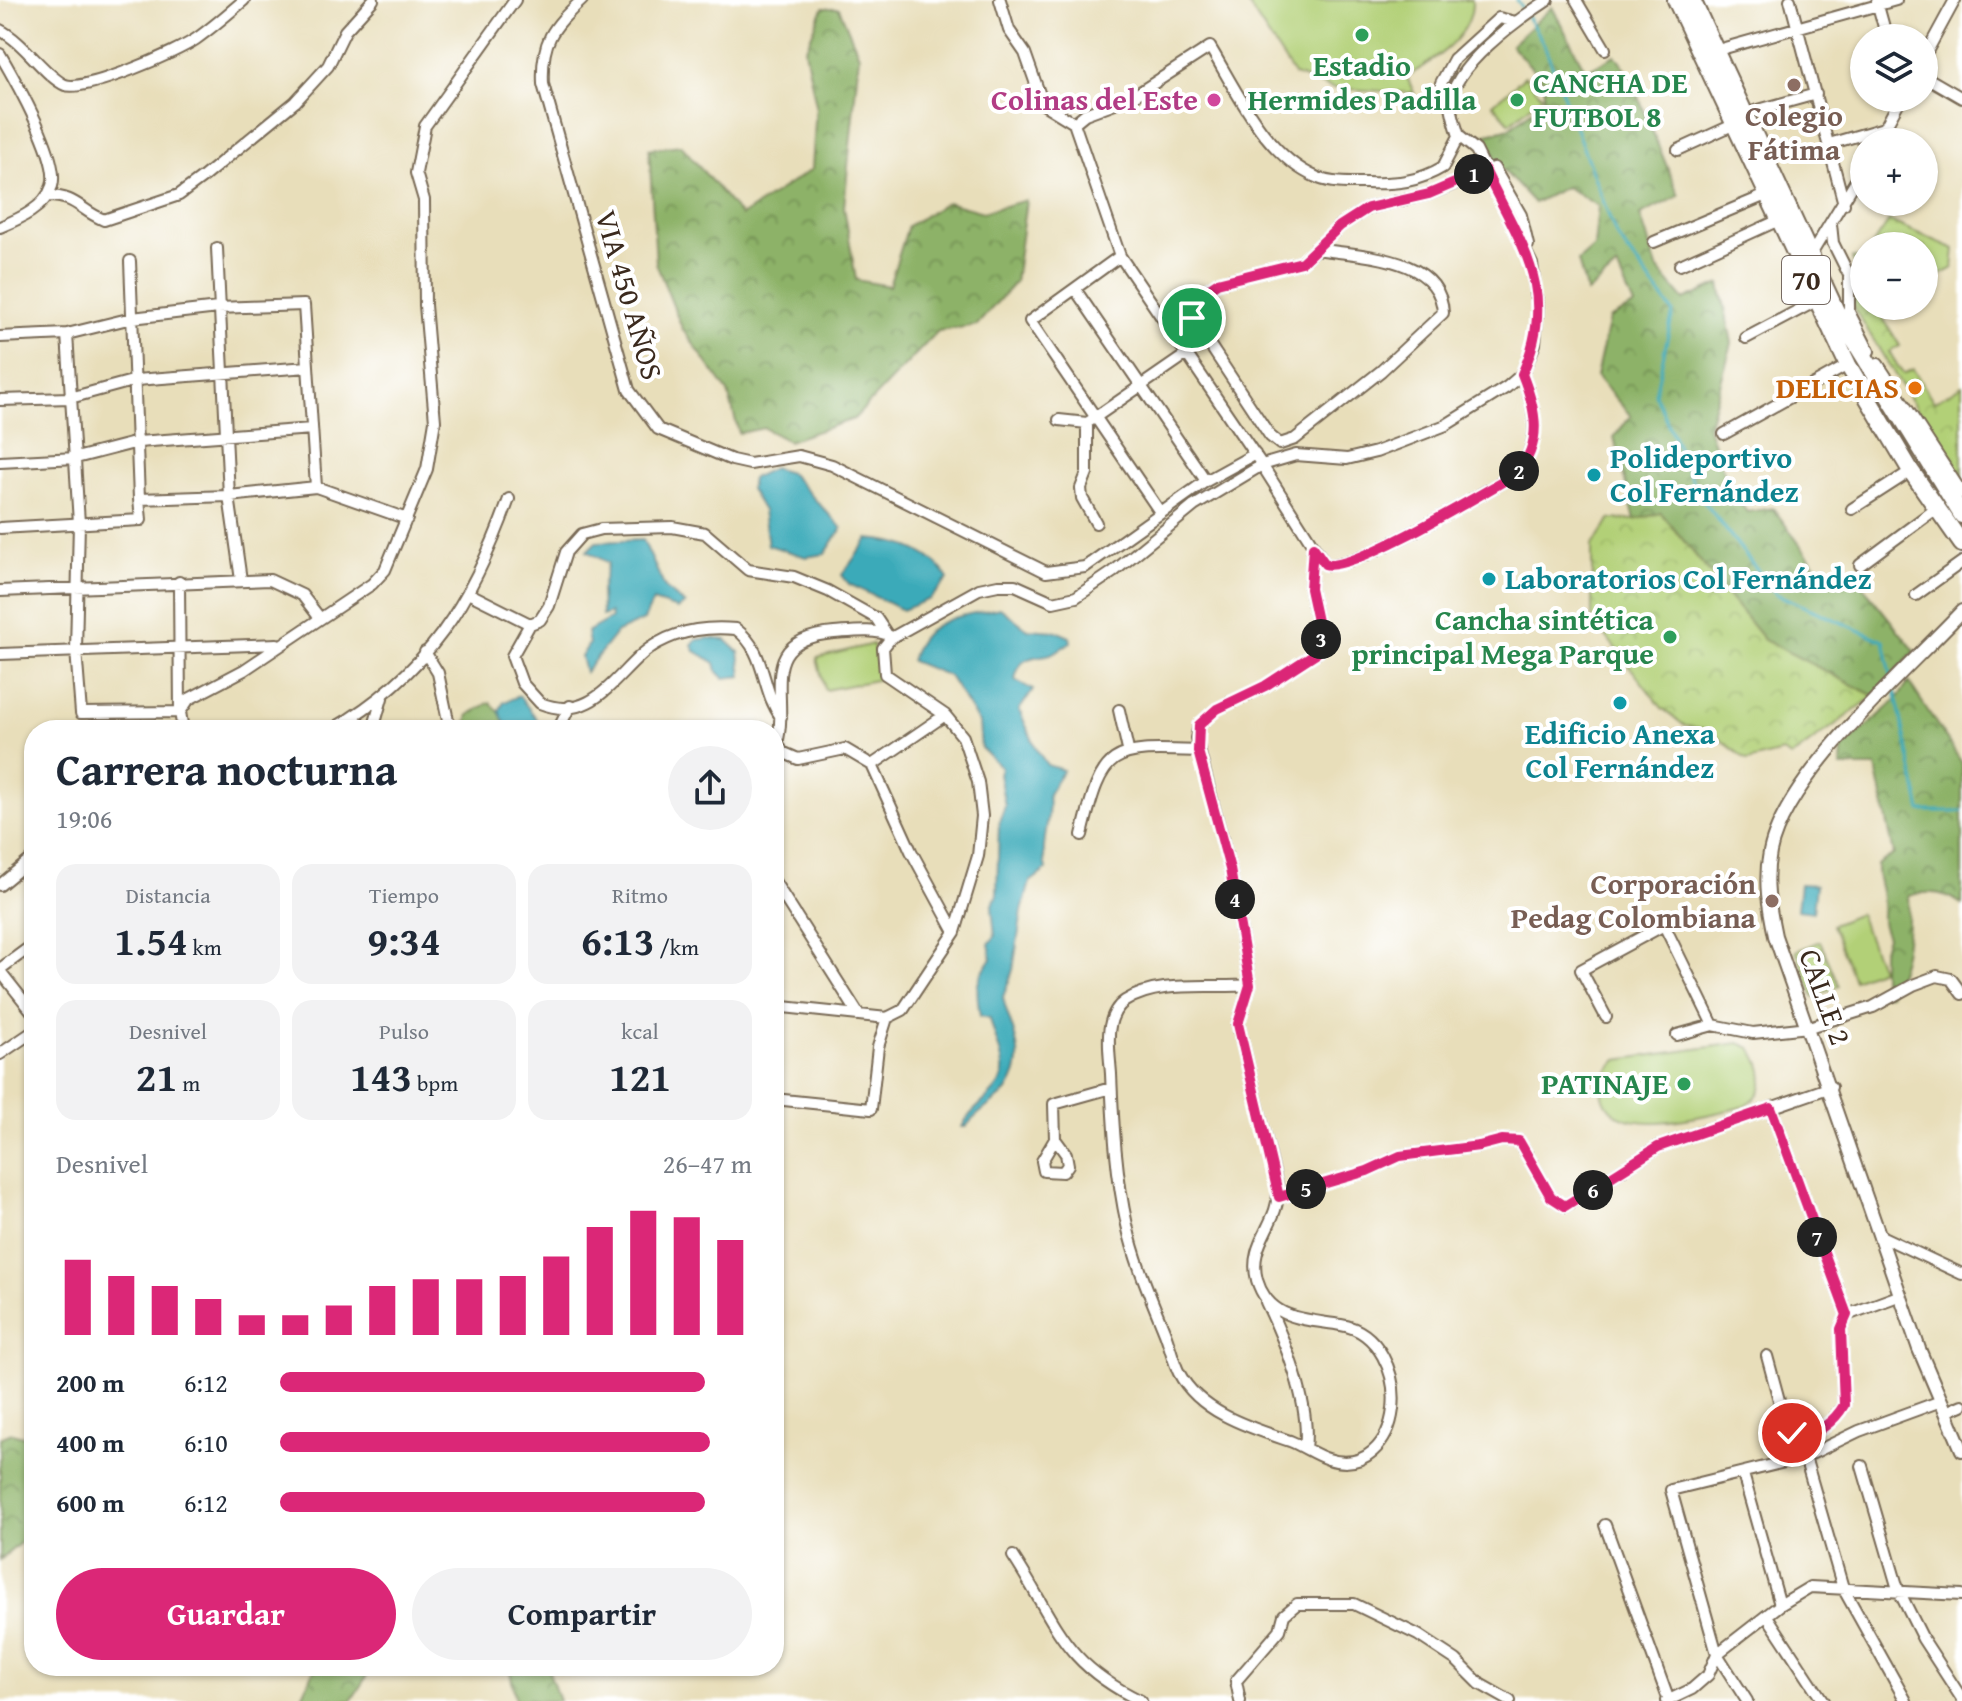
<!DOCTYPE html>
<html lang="es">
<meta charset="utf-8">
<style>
body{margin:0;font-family:"Gentium Book Plus",serif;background:#f2f2f3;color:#1f2937;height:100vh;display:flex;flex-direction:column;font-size:30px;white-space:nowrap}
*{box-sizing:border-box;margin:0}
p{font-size:26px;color:#747a83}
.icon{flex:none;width:44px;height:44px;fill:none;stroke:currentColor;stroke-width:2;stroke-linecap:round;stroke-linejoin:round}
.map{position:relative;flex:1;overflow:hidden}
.drawer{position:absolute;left:24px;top:720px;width:760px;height:956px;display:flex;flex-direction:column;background:#fff;border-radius:32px;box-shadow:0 2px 6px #0004}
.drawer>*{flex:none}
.controls{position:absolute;left:1850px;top:24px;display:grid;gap:16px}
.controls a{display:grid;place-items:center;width:88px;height:88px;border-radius:50%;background:#fff;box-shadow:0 2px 6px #0004;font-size:40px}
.pin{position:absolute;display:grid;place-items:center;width:68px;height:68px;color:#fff;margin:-34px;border:4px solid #fff;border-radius:50%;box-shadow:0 2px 8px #0007}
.km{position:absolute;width:40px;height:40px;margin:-20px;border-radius:50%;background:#222;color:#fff;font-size:22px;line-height:40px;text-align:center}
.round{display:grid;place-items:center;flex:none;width:84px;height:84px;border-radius:42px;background:#f2f2f3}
.headline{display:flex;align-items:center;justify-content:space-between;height:136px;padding:0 32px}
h1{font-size:44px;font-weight:800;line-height:60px}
.metrics{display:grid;grid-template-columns:repeat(3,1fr);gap:12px;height:136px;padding:8px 32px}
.metrics div{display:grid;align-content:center;border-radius:20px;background:#f2f2f3;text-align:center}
.metrics b{font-size:40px;font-weight:800}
.metrics small{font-size:22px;font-weight:400}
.metrics p{font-size:22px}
.chart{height:224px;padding:16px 32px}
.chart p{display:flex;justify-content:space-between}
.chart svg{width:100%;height:144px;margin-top:8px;stroke:#db2777;stroke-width:6}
.action{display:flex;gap:16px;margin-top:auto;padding:16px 32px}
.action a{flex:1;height:92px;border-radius:48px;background:#db2777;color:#fff;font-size:32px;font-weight:800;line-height:92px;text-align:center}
.action a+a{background:#f2f2f3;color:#1f2937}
ul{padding:0 32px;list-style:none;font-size:26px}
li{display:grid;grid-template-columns:128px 96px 1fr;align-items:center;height:60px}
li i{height:20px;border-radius:10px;background:#db2777}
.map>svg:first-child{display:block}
</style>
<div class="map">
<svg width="1962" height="1701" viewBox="0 0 1962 1701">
<defs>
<pattern id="forest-crowns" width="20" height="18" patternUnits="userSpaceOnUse" patternTransform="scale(2)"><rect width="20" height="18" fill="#8db268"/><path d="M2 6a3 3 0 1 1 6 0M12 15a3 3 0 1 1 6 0" fill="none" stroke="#749155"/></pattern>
<pattern id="park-crowns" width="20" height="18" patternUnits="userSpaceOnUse" patternTransform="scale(2)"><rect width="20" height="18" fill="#b2d077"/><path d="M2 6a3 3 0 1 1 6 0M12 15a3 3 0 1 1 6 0" fill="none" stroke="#9ab366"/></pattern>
</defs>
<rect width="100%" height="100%" fill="#fff"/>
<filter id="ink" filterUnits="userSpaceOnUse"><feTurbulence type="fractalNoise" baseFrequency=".0125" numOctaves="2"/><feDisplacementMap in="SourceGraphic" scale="16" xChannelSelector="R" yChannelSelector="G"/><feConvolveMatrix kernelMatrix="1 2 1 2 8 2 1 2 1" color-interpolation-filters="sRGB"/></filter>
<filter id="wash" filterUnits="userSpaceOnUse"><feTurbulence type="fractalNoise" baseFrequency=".006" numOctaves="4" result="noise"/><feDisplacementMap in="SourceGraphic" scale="32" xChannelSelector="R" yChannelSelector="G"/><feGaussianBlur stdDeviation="1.8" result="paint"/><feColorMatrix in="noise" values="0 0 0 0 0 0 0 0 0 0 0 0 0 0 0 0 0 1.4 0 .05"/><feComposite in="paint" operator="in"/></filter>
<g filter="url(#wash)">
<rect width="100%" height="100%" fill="#e8deba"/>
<path fill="#b2d077" stroke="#767d4a" stroke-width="2" d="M 1245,0 L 1472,0 C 1474,37 1433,60 1407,77 L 1414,93 L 1332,88 L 1294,75 Z
M 1525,76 L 1542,96 L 1510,123 L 1493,104 Z
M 873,644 L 881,679 L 825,690 L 817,658 Z
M 1859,914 L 1881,969 L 1854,980 L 1832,925 Z
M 1820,941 L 1839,986 L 1814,997 L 1796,951 Z
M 1739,1043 L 1751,1048 C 1767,1069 1769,1094 1742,1107 C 1710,1114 1618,1141 1604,1099 C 1599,1082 1606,1072 1617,1060 Z"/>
<path fill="url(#forest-crowns)" stroke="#646e43" stroke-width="2" d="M 1552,7 L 1586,71 L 1615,55 L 1629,74 L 1679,196 L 1640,215 L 1657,268 L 1684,300 L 1720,284 L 1732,343 L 1708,428 L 1730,489 L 1747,512 L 1773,508 L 1829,584 L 1854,575 L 1915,651 L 1874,696 L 1764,640 L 1661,513 L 1635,520 L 1614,437 L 1631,416 L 1596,376 L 1609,319 L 1634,306 L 1617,267 L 1587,293 L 1578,261 L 1594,247 L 1598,206 L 1566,187 L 1534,203 L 1492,158 L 1480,136 L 1510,128 L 1543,101 L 1545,82 L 1511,45 Z
M 823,8 L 839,8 L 859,55 L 844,207 L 856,280 L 889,286 L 908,226 L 947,202 L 983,212 L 1026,200 L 1015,282 L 977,325 L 938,331 L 854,419 L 788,441 L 764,428 L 739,433 L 728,392 L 682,328 L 656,263 L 649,149 L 681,145 L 741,216 L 812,169 L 816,105 L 805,50 Z
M 1909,682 L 1962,763 L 1962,905 C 1946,891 1928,890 1908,896 C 1910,927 1905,968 1889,994 L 1882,995 L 1882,951 L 1887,937 C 1878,918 1884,916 1882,898 C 1881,886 1876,878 1877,865 L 1894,854 L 1876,767 L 1841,767 L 1842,749 C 1864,726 1893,709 1909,682 Z
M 490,702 L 505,718 L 508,730 L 465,730 L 469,715 Z
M 12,1433 L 34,1439 L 34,1531 L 0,1560 L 0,1438 Z
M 316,1666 L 373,1666 L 351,1701 L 300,1701 Z
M 509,1666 L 547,1666 L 559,1701 L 516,1701 Z"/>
<path fill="url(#park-crowns)" stroke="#767d4a" stroke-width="2" d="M 1889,221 L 1955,249 L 1953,268 L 1924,284 L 1924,246 L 1872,246 Z
M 1852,258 L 1864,258 L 1864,306 L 1885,306 L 1878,310 L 1900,346 L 1889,352 L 1903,374 L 1913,369 L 1934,402 L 1962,385 L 1962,484 L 1852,305 L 1856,271 Z
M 1661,513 L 1764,640 L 1874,696 L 1791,757 L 1782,752 L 1748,761 L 1707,729 L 1685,726 L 1662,708 L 1592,618 L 1592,546 L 1611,519 L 1635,520 Z"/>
<path fill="#3baab9" stroke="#3b6a6c" stroke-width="2" d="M 773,468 L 790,473 L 842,528 L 825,554 L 806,557 L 768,545 L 763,511 L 750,489 L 752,478 Z
M 868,539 C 899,541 932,550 948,579 L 930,599 L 902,610 L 849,584 L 842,575 Z
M 643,540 L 665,588 L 685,604 L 677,609 L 653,601 L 644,620 L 617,632 L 585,672 L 581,657 L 589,644 L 587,632 L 611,618 L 610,613 L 602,616 L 601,591 L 608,563 L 587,551 L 596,542 Z
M 1000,608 L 1028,629 L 1056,631 L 1070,637 L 1071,642 C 1064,646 1056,653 1047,655 C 1028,658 1019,658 1015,680 L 1033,690 L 1019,710 L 1037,750 L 1047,765 L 1063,770 L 1048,794 C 1052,821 1039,842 1046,870 L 1030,882 L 1022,911 L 1013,970 L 1003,997 C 1009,1029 1031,1053 1008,1089 C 1003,1098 977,1111 966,1127 L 962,1127 C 971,1105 1006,1092 1003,1067 C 1002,1052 993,1034 990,1018 L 980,1016 C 976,991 974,978 992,959 L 989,944 L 995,936 L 992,907 L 997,894 L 999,822 L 1005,806 L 999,774 L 1001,767 L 981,748 L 979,723 L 949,676 L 911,661 C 922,617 962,616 1000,608 Z
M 709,638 L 726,640 L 739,652 L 742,676 L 724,678 L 717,671 L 715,663 L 695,651 L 692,645 L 696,640 Z
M 519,696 L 537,719 L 538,730 L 508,730 L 499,711 L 504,702 Z
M 1800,884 L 1816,885 L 1813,912 L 1797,910 Z"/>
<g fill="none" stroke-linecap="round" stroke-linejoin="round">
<path stroke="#3baab9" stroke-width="3" d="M 1517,0 L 1544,44 L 1616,235 L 1673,312 L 1655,394 L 1698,494 L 1776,594 L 1884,641 L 1891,675
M 1894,686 L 1921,811 L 1962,811"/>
</g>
</g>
<g filter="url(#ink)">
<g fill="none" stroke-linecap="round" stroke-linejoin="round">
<defs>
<path id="minor" d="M 582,0 C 552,28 541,41 543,84 L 629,390 L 658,429 L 732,460 L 750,464 L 799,456 L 832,465 L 1046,572 L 1085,567 L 1206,481 L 1255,454
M 1000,0 L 1009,30 L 1025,53 L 1043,104 L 1074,123
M 1576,0 L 1605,49
M 1790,0 L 1844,204
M 1877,2 L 1887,38
M 0,30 C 24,42 46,77 65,85 C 86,92 177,52 196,39 C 213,27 229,13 244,0
M 1714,51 L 1896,0
M 0,54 C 14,78 61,160 52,186 C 45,208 19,219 0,227
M 1924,57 L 1955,0
M 1924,76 L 1962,98
M 1451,102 L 1441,83 L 1454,59 L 1499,18 L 1516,22
M 1744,114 L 1816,94
M 1074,123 L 1120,256 L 1262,465 L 1325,564 C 1350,574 1486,491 1516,474 C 1543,443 1536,409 1522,374
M 1074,123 L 1085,114 L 1134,96 L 1210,47 C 1238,93 1265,156 1318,178 C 1333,184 1351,183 1367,183 C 1396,184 1418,182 1443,167
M 1459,136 C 1456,126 1452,115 1451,105 C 1449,68 1520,18 1548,0
M 1877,142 L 1901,98
M 1829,144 L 1884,128
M 1678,150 L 1735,124
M 1443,167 L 1459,136
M 47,196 C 77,196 79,210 104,220 L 179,195 L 202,178 L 295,102 L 328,66 L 345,31 L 373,0
M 1831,224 L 1833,243 L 1849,275 L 1849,312 L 1869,351
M 1654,242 L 1766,195
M 217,248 L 229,496 L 241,580
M 1316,249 C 1359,256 1441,255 1443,313 L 1381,371 L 1295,439 L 1280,444 L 1270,436 L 1192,318 L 1189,308 L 1195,298 L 1217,283 L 1302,262 L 1340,226 L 1368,208 L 1429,194 L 1494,168 L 1521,215 L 1528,245
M 1120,256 L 1030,321 L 1160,512
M 1809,258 L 1864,167
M 130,261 L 139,499
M 1680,265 L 1777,221
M 1075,289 L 1206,481
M 67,334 L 79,523 L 76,650 L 81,713 L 180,712 L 179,582
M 0,337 L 67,334 L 132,318 L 218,308 L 304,305 L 316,487
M 1746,338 L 1816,301
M 1878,364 L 1962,493
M 0,400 L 70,398 L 136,380 L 308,367
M 1059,420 L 1087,423 L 1187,354
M 1087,423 L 1087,473 L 1081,488 L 1082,498 L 1096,523
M 1724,434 L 1848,365
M 0,462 L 76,458 L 138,442 L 312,429
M 1852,509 L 1911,471
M 0,528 L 141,520 L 139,499 L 229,496 L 316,487 L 407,519
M 1860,565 L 1937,508
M 0,591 L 270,580 L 302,595 L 319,617
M 470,594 L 530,624
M 1916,595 L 1962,562
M 425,652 L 438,673 L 450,730
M 0,654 L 277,644
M 1119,710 L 1128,750
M 353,717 L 367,730
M 781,717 C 760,688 767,652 736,629 C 709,627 683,629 658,643 C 619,664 598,726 540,703 L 522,683 L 512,656 L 530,624 L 540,620 L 549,606 L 566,552 L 582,534 L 601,529 L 672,527 L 705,533 L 748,570 L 794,577 L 828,591 L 876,618 L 886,633
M 183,730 L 180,712 L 189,699 L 244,670 L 372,584 L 385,570 L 427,469 L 435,421 L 425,305 L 424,200 L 416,173 L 425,126 L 515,0
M 331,730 C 428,674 472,602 509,499
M 373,730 L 382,698
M 558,730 L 570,706
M 778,743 L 782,752 L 798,759 L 845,749 L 872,765 L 911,851 L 955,932
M 774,753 C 795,701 749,640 834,633 C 850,632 876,628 890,636
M 872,765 L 945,715
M 1082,835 C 1103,746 1112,748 1198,751
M 774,881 L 859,1015
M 0,885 L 34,857
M 0,969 L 34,944
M 0,971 L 34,1014
M 1250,985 C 1211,989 1159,979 1125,1001 C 1116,1007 1112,1016 1110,1026 C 1107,1041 1110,1059 1111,1074 C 1113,1124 1116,1176 1127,1225 C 1135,1262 1151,1298 1165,1333 C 1170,1346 1173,1361 1179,1373 C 1200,1413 1251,1428 1290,1441 C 1303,1446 1315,1455 1328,1459 C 1365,1471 1389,1443 1393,1409 C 1397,1374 1379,1331 1341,1325 C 1307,1319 1269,1321 1257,1280 C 1247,1243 1280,1223 1278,1189 L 1238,1024 L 1250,985 L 1230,869 L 1196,738 L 1199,725 L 1217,709 L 1265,686 L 1319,651 L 1322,644 L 1310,589 L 1313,547
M 774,1006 L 887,1018
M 1606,1017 L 1581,970 L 1664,925 L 1713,1025
M 1677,1035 L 1713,1025 L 1753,1033 L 1809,1027 L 1873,1007 L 1913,985 L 1937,976 L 1951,979 L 1962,994
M 0,1054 L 34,1031
M 774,1099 L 871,1109 L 878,1047 L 887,1018 L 903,1010 L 955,932 L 978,856 L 982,816 L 978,782 L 963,737 L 945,715 L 885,674 L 883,648 L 891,638 L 979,589 L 998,585 L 1015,585 L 1053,602 L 1076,597 L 1113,572 L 1194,506 L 1262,465 L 1296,455 L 1347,459 L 1376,452 L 1446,425 L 1507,387 L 1522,374 L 1535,344 L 1538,308 L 1532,264 L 1476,150 L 1459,136
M 1771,1108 L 1847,1315
M 1055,1139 L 1066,1154 L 1068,1165 L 1063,1172 L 1044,1171 L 1042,1161 L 1055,1139 L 1054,1104 L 1111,1088
M 1279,1197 L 1367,1171 L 1400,1156 L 1479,1146 L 1502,1140 L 1519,1141 L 1551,1197 L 1565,1206 L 1658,1147 L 1831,1087
M 1883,1237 L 1962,1274
M 33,1257 L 34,1251
M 1266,1302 C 1285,1341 1311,1405 1305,1448
M 1767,1356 L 1786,1426 L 1797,1437 C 1815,1436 1835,1421 1844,1405 L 1841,1329 L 1847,1315 L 1901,1295
M 1946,1412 L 1962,1405
M 1805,1457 L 1843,1588 L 1906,1701
M 1862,1466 L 1898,1589 L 1923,1639 L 1962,1699
M 1743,1474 L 1780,1605
M 1605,1525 L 1669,1701
M 1013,1556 C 1058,1625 1061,1662 1141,1701
M 1767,1616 L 1823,1701
M 1240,1701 L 1236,1681 L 1280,1630 L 1284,1615 L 1297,1604 L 1354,1604 L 1418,1635 L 1456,1660 L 1480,1684 L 1510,1701
M 1667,1701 L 1692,1689 L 1708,1675 L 1717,1654 L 1780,1605 L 1810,1587 L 1962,1595
M 1747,1701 L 1717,1654 L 1671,1490 L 1805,1457 L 1859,1431 L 1941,1401"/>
<path id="tertiary" d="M 1962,611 C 1907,670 1785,775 1770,852 C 1764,881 1769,907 1775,936 L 1919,1349 L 1962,1450"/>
<path id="primary" d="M 1676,0 L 1848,365 L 1911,471 L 1962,544
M 1692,0 L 1836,311 L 1962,515"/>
</defs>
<use href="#minor" stroke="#786955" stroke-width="14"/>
<use href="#tertiary" stroke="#786955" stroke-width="16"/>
<use href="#primary" stroke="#786955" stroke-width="20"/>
<use href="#minor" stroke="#fff" stroke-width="10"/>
<use href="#tertiary" stroke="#fff" stroke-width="12"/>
<use href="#primary" stroke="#fff" stroke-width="16"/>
</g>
</g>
<g fill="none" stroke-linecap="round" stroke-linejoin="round" filter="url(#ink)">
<defs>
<path id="route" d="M 1192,318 L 1189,308 L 1195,298 L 1217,283 L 1302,262 L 1340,226 L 1368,208 L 1429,194 L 1485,170 C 1520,244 1560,290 1522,374 C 1536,409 1544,443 1516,474 C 1486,491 1350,574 1325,564 L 1313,547 L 1310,589 L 1322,644 L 1319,651 L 1265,686 L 1217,709 L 1199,725 L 1198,751 L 1230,869 L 1250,985 L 1238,1024 L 1279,1197 L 1367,1171 L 1400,1156 L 1479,1146 L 1502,1140 L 1519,1141 L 1551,1197 L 1565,1206 L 1658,1147 L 1771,1108 L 1847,1315 L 1841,1329 L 1844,1405 C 1835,1421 1816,1436 1797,1437 L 1792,1433"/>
</defs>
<use href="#route" stroke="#fff" stroke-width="16"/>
<use href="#route" stroke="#db2777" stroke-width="10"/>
</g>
<g fill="#2e9e5b" stroke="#fff" stroke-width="3">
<circle cx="1362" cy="35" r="8"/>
<circle cx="1517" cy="100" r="8"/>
<circle cx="1670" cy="637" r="8"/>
<circle cx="1684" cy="1084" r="8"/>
</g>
<g fill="#8d6e63" stroke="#fff" stroke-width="3">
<circle cx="1794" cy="85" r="8"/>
<circle cx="1772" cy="901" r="8"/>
</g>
<circle fill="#d1479c" stroke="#fff" stroke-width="3" cx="1214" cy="100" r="8"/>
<circle fill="#e8710a" stroke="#fff" stroke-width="3" cx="1915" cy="388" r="8"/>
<g fill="#0f9aa8" stroke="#fff" stroke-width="3">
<circle cx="1594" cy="475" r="8"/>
<circle cx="1489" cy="579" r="8"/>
<circle cx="1620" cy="703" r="8"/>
</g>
<g text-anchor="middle" stroke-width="8" stroke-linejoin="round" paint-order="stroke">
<rect fill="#fff" stroke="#766a62" stroke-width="2" x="1782" y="256" width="48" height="48" rx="6"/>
<g font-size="28" font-weight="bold" fill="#3b2a1e">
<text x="1806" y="290">70</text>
</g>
<g font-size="30" font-weight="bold" fill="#27864d" stroke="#fff" text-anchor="end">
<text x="1362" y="76" text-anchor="middle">Estadio<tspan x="1362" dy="34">Hermides Padilla</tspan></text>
<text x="1533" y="93" text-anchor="start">CANCHA DE<tspan x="1533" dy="34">FUTBOL 8</tspan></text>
<text x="1654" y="630">Cancha sintética<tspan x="1654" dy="34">principal Mega Parque</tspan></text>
<text x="1668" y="1094">PATINAJE</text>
</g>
<g font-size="30" font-weight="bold" fill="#b23c85" stroke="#fff" text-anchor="end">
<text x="1198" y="110">Colinas del Este</text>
</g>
<g font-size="30" font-weight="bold" fill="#785e54" stroke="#fff">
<text x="1794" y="126">Colegio<tspan x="1794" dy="34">Fátima</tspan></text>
<text x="1756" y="894" text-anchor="end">Corporación<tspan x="1756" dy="34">Pedag Colombiana</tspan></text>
</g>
<g font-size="30" fill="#3b2a1e" stroke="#fff">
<text transform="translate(629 295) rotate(74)" y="10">VIA 450 AÑOS</text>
<text transform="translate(1825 997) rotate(70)" y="10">CALLE 2</text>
</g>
<g font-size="30" font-weight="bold" fill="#c56008" stroke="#fff" text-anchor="end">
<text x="1899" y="398">DELICIAS</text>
</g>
<g font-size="30" font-weight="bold" fill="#0d838f" stroke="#fff" text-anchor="start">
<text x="1610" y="468">Polideportivo<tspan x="1610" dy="34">Col Fernández</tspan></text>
<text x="1505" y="589">Laboratorios Col Fernández</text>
<text x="1620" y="744" text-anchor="middle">Edificio Anexa<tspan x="1620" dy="34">Col Fernández</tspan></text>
</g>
</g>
</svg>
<div class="controls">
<a><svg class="icon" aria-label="layers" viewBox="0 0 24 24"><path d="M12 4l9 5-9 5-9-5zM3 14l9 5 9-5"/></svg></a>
<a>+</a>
<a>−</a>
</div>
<div class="pin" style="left:1192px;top:318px;background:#1e9e55"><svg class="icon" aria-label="arrive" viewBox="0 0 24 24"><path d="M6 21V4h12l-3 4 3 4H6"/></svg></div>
<div class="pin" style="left:1792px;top:1433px;background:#d93025"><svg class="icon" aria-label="check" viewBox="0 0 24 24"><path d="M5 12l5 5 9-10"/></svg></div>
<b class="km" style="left:1474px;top:174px">1</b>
<b class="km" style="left:1519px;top:471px">2</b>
<b class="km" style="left:1321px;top:639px">3</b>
<b class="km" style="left:1235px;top:899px">4</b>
<b class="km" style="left:1306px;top:1189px">5</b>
<b class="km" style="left:1593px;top:1190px">6</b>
<b class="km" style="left:1817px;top:1237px">7</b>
<section class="drawer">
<div class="headline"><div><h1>Carrera nocturna</h1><p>19:06</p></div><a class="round"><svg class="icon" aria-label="share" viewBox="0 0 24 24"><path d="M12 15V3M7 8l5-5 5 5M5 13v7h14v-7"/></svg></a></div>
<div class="metrics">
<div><p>Distancia</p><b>1.54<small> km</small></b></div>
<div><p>Tiempo</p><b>9:34</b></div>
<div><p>Ritmo</p><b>6:13<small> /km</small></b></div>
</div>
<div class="metrics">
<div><p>Desnivel</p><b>21<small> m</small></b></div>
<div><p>Pulso</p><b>143<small> bpm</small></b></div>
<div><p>kcal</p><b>121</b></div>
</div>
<div class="chart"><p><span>Desnivel</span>26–47 m</p>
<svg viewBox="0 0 160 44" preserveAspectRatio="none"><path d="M5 44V21M15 44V26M25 44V29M35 44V33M45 44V38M55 44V38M65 44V35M75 44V29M85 44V27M95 44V27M105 44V26M115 44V20M125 44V11M135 44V6M145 44V8M155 44V15"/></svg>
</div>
<ul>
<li><b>200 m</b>6:12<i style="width:90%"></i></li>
<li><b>400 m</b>6:10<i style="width:91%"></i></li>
<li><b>600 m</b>6:12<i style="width:90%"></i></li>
</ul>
<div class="action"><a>Guardar</a><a>Compartir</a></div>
</section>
</div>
